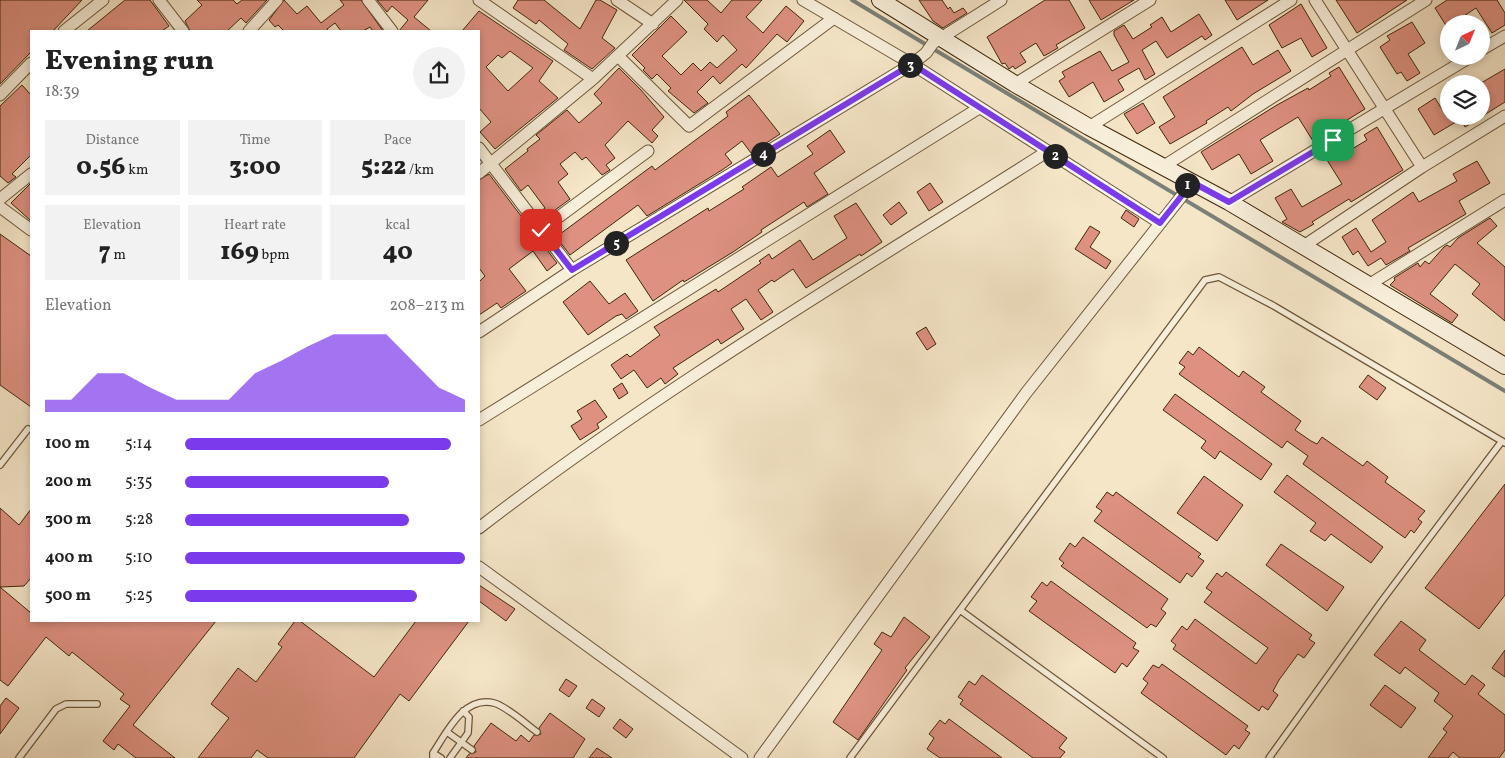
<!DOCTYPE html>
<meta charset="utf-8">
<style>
body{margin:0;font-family:Vollkorn,serif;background:#f2f2f2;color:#222;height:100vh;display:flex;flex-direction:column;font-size:19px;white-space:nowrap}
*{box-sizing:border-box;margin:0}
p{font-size:16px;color:#767676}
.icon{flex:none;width:28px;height:28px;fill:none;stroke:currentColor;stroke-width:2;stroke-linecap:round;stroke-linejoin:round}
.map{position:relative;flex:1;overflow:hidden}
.side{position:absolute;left:30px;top:30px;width:450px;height:592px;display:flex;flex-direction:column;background:#fff;border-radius:0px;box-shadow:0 2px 8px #0003}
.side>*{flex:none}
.needle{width:32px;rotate:43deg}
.buttons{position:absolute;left:1440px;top:15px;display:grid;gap:10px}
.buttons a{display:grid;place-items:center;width:50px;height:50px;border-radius:50%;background:#fff;box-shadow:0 2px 8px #0003;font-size:25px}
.pin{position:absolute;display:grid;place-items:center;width:42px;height:42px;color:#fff;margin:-21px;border-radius:10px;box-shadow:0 2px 8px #0006}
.km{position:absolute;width:25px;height:25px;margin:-12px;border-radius:50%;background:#222;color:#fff;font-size:14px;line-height:25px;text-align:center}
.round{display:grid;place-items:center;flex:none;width:52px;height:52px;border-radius:26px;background:#f2f2f2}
.headline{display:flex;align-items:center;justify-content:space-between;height:85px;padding:0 15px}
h1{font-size:28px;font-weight:800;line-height:38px}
.figures{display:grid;grid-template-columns:repeat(3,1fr);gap:8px;height:85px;padding:5px 15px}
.figures div{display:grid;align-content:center;border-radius:0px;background:#f2f2f2;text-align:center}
.figures b{font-size:25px;font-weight:800}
.figures small{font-size:14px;font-weight:400}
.figures p{font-size:14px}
.chart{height:140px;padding:10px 15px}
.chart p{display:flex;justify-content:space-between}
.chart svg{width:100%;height:90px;margin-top:5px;fill:#7c3aed;opacity:.7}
ul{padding:0 15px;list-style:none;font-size:16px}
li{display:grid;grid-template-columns:80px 60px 1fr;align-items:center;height:38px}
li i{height:12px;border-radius:6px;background:#7c3aed}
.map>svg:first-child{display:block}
</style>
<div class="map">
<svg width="1505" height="758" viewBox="0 0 1505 758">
<rect width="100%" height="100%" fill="#f5e6c8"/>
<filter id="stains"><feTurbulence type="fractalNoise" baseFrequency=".004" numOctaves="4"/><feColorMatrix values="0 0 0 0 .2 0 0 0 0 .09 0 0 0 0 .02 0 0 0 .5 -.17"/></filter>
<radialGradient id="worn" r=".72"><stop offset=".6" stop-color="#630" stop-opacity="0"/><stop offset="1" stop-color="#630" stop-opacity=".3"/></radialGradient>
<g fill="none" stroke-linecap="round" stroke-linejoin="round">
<path stroke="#7b8078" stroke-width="4" d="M 852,0 C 1069,132 1287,260 1505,391"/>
</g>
<path fill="#de9181" stroke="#41270a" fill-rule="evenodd" d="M 0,0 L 82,0 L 53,31 L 31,31 L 31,52 L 0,84 Z
M 125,0 L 150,0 L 169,26 L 162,31 L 87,31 Z
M 197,0 L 233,0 L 237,4 L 242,0 L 267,0 L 246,23 L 241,18 L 227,31 L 190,31 L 185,21 L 202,5 Z
M 284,0 L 297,14 L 307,6 L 321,23 L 344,5 L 340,0 L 361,0 L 383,31 L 373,31 L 370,27 L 363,31 L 341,31 L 335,23 L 327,29 L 328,31 L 284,31 L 278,25 L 275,27 L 269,20 Z
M 377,0 L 428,0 L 414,17 L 431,31 L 399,31 L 408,20 L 392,6 L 387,12 Z
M 518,0 L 544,0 L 580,29 L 596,0 L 600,0 L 617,10 L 602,38 L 615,48 L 592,69 L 564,50 L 568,44 L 539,20 L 536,24 L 513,8 Z
M 684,0 L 707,0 L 721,13 L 732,0 L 762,0 L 746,17 L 763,33 L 786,6 L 804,21 L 787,42 L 777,34 L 746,68 L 742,64 L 720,84 L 713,76 L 697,92 L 708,103 L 694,113 L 668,91 L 671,88 L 657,74 L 652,79 L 643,70 L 645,68 L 632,55 L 671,16 L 687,32 L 662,56 L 681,75 L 693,63 L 701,71 L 710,62 L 717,68 L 737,50 L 723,35 L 717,42 L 704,29 L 708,24 Z
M 919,0 L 942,0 L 948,9 L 950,7 L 954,13 L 963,8 L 967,13 L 943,28 L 933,21 Z
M 1045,0 L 1069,0 L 1085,28 L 1056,45 L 1058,48 L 1044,56 L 1036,43 L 1020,53 L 1026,62 L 1015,69 L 1013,66 L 1009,69 L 1005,63 L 1002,64 L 987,37 Z
M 1089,0 L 1134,0 L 1101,20 Z
M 1225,0 L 1268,0 L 1237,20 Z
M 1336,0 L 1407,0 L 1357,33 Z
M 1447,0 L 1497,0 L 1505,13 L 1505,25 L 1492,33 L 1476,8 L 1447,27 L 1435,8 Z
M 1301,4 L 1327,48 L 1312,57 L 1301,38 L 1282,48 L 1269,25 Z
M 479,11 L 553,61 L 539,81 L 558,98 L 495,149 L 480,132 L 491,122 L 479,108 L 479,31 L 462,31 ZM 510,51 L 533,68 L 508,91 L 486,67 L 498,55 L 502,58 Z
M 1199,14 L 1212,35 L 1205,40 L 1202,36 L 1167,58 L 1156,41 L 1142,50 L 1155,74 L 1145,80 L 1139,68 L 1118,80 L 1124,90 L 1104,102 L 1093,82 L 1069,97 L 1059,81 L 1065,77 L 1062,72 L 1100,51 L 1112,71 L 1129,62 L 1114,35 L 1114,31 L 1124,25 L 1133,39 L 1152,27 L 1150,25 L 1162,17 L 1171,32 Z
M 1412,22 L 1425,43 L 1408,54 L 1420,73 L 1407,81 L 1401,72 L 1397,74 L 1380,47 L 1390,40 L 1387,36 Z
M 1242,47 L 1253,65 L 1278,50 L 1291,71 L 1253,94 L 1231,111 L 1228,107 L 1206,121 L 1207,123 L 1170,144 L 1159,127 L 1175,117 L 1163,97 Z
M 1339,67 L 1365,109 L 1313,141 L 1298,117 L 1260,140 L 1273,161 L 1251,174 L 1239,154 L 1212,170 L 1201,152 L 1277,105 L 1308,88 L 1309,90 L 1331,76 L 1329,73 Z
M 619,68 L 641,90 L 664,117 L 652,130 L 658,136 L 652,143 L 628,121 L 605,145 L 615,158 L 606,165 L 610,170 L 602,175 L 586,157 L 582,160 L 575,152 L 560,164 L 568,174 L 558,182 L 570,199 L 543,219 L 538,213 L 545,208 L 528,185 L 521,191 L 505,169 L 528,151 L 527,149 L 540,139 L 536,135 L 567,110 L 579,123 L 602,103 L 594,94 Z
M 1505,69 L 1505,102 L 1465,127 L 1461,119 L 1434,135 L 1418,109 L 1435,98 L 1446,116 L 1481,116 L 1481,83 Z
M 22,85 L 31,95 L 31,155 L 12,174 L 16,177 L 8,183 L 0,176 L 0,106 Z
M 749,95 L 780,134 L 751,153 L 742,141 L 725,154 L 732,163 L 722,170 L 647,216 L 638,205 L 570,255 L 556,237 L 652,166 L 655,170 L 728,116 L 726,112 Z
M 1143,103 L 1155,123 L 1137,134 L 1124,114 Z
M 1377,127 L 1403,170 L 1351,202 L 1349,199 L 1312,222 L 1314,224 L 1300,232 L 1282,222 L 1287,219 L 1275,198 L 1291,189 L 1302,207 L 1342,184 L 1327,160 L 1345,148 L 1347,152 L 1367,140 L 1364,135 Z
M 830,130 L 845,152 L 814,173 L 828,194 L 807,207 L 804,202 L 761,230 L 762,232 L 733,252 L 684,282 L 683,280 L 653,301 L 626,260 L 708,208 L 709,211 L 744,189 L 742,187 L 771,167 L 778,177 L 813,154 L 807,146 Z
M 1477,161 L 1490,183 L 1459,201 L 1466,214 L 1408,248 L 1410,251 L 1386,265 L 1381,258 L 1368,266 L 1358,251 L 1353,255 L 1342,237 L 1356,228 L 1371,252 L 1386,242 L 1372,220 L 1413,192 L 1419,202 L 1457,181 L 1453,174 Z
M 489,174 L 557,263 L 547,271 L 533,251 L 509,269 L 526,291 L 501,308 L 497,303 L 479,315 L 479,282 L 485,276 L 479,268 L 479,180 Z
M 31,183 L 31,221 L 11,203 Z
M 930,183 L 943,202 L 929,211 L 917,192 Z
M 899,202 L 907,213 L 891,225 L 883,215 Z
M 856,203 L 882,242 L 861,256 L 860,254 L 806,288 L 793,269 L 774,282 L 772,280 L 758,290 L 773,312 L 761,320 L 746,299 L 731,309 L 744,329 L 721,344 L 718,339 L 673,368 L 678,374 L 665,384 L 661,378 L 647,388 L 634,370 L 621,379 L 611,365 L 627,354 L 630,357 L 660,335 L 654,327 L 716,289 L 718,292 L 761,263 L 759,261 L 769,254 L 772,259 L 800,240 L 813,260 L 847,238 L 834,216 Z
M 1126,210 L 1139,219 L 1134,227 L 1121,218 Z
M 1490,218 L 1497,226 L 1477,243 L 1505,267 L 1505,321 L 1472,294 L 1480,284 L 1455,264 L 1430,294 L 1458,315 L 1452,323 L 1390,285 L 1395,280 L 1394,278 L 1418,263 L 1420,267 L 1425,261 L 1429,264 L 1444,247 L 1447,245 L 1450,247 L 1458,238 Z
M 1090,226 L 1100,232 L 1090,247 L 1111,261 L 1106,269 L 1075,249 Z
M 0,234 L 31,256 L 31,407 L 0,385 Z
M 590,281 L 609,304 L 625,293 L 638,311 L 626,319 L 622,314 L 616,316 L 588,335 L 563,302 Z
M 926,327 L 936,344 L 927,350 L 916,333 Z
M 1199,347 L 1239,377 L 1243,371 L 1265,387 L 1261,392 L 1301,421 L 1295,430 L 1311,441 L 1317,444 L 1322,437 L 1363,466 L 1367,461 L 1388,477 L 1385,482 L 1425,511 L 1418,519 L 1422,522 L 1414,533 L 1411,530 L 1405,538 L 1303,464 L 1308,456 L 1287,441 L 1282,448 L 1179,374 L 1185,367 L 1179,363 L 1188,351 L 1193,355 Z
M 1368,375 L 1386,388 L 1377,400 L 1359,387 Z
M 622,383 L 628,393 L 619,399 L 613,389 Z
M 1175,394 L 1272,464 L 1261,480 L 1220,451 L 1215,459 L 1201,448 L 1206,441 L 1163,410 Z
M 595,400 L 607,417 L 597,424 L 599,428 L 580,440 L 571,426 L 582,419 L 577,411 Z
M 1287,475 L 1383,547 L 1371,563 L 1331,534 L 1325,541 L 1310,531 L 1316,523 L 1274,492 Z
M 1204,476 L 1243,505 L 1217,541 L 1177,513 Z
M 1505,484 L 1505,595 L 1479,629 L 1425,588 Z
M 1107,492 L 1113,496 L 1116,492 L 1201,554 L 1198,557 L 1204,561 L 1192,577 L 1187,573 L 1180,583 L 1094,521 L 1102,511 L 1096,507 Z
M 0,508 L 19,525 L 31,509 L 31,578 L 24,586 L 0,587 Z
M 1083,537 L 1168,599 L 1161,609 L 1166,613 L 1156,627 L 1151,624 L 1147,628 L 1061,566 L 1064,563 L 1059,559 L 1070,543 L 1075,547 Z
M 1281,544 L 1344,587 L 1327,611 L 1266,565 Z
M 1226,572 L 1312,635 L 1309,639 L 1315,643 L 1304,658 L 1298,654 L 1279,680 L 1273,691 L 1278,695 L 1268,710 L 1262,706 L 1259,711 L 1173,649 L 1176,645 L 1171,641 L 1182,626 L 1187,630 L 1195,619 L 1256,664 L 1268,648 L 1204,602 L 1212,592 L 1206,588 L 1217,573 L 1222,577 Z
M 1051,581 L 1136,643 L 1133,648 L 1139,651 L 1127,667 L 1122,663 L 1115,673 L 1029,611 L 1037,601 L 1031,597 L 1042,582 L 1047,586 Z
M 479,585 L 515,609 L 506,621 L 479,601 Z
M 0,587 L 31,613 L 31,621 L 216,621 L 133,725 L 175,758 L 136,758 L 118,744 L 114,750 L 103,741 L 130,706 L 120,699 L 124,694 L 72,652 L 69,656 L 46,637 L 8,686 L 0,680 Z
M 904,617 L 930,637 L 905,668 L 907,670 L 858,740 L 833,722 L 882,650 L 874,644 L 882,632 L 891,637 Z
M 295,621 L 300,621 L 374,677 L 416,621 L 469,621 L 409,701 L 400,694 L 354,758 L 268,758 L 257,750 L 251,758 L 198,758 L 229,718 L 211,704 L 238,668 L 256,682 L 282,647 L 278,644 Z
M 1401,621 L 1426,640 L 1419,650 L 1465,685 L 1472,675 L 1485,685 L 1478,694 L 1505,715 L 1505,750 L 1499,758 L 1460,758 L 1453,752 L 1448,758 L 1428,758 L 1447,732 L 1443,729 L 1453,716 L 1434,701 L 1439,693 L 1405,667 L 1400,674 L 1374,655 Z
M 1505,650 L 1505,677 L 1492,668 Z
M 1162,664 L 1248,726 L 1245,730 L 1250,733 L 1239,749 L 1234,745 L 1226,755 L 1141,693 L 1148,683 L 1143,679 L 1153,665 L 1159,668 Z
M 982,675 L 1067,738 L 1059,748 L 1065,752 L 1060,758 L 1033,758 L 960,704 L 963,700 L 958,697 L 969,681 L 975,685 Z
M 566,679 L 577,686 L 569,697 L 559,690 Z
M 1385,685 L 1416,708 L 1401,728 L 1370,705 Z
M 6,698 L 19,708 L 0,734 L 0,706 Z
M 592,699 L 605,708 L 599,717 L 586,708 Z
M 550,713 L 585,739 L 573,758 L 466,758 L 469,754 L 476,752 L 474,746 L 491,723 L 516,741 L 521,735 L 529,742 L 534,735 L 541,734 L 539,728 Z
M 620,719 L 633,729 L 626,738 L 613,728 Z
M 949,719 L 1002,758 L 940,758 L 927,749 L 934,738 L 929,734 L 940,720 L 945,724 Z
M 597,748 L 612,758 L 589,758 Z"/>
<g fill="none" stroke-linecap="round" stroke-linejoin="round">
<defs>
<path id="lane" d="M 0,465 L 28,429
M 960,610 L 1163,758
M 447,732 L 472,750
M 433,753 L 441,758
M 19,758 L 56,709 L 66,704 L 97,704
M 433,758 L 433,753 C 447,732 464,695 494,703 C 506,706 526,724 537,732
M 450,758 L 468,733 L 469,717 L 463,711
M 850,758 L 1205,280 L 1219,277 L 1274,306 L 1505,443
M 1269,758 L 1381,602 L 1502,441"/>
<path id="street" d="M 159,0 L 183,31
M 368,0 L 392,31
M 479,0 L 593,79
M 617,0 L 653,24
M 803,0 L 912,64 L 1160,223
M 1315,0 L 1422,167
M 64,31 L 103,0
M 249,31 L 277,0
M 1481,50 L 1505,36
M 618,56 L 689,126 L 834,18
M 1015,84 L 1150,0
M 0,95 L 31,63
M 1089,127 L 1291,0
M 479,148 L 572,270
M 1164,166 L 1426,0
M 479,173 L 593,79 L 677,0
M 0,199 L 31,174
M 1229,202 L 1472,56
M 0,207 L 31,230
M 541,230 L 648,151
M 1302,247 L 1422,167 L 1505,116
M 1367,286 L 1505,200
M 479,332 L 572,270 L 912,64 L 926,53 L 933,43 L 1001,0
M 479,420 L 979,108
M 479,528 C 659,389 856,273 1048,151
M 479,567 L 742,758
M 760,758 L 1026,393 L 1181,197 L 1187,189 L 1188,180"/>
<path id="secondary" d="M 880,0 L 1015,84 L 1089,127 L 1229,202 L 1505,366"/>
</defs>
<use href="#lane" stroke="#6e573a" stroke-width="8"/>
<use href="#street" stroke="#6e573a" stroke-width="13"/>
<use href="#secondary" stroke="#41270a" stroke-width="18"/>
<use href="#lane" stroke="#f8efdb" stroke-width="5.5"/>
<use href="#street" stroke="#f8efdb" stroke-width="11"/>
<use href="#secondary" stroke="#f8efdb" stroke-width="16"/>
</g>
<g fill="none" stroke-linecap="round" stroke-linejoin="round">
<defs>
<path id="route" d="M 541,230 L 572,270 L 912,64 L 1160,223 L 1187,189 L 1188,180 L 1229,202 L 1333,140"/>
</defs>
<use href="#route" stroke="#fff" stroke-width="10"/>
<use href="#route" stroke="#7c3aed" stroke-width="6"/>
</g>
<rect width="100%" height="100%" filter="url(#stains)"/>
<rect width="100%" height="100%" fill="url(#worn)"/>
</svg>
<div class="buttons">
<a><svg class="needle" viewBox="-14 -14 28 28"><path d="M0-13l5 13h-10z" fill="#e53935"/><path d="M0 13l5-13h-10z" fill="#767676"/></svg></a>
<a><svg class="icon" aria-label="layers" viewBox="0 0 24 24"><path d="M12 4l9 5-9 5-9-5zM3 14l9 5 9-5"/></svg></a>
</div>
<div class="pin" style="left:1333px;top:140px;background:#1e9e55"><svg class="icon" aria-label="arrive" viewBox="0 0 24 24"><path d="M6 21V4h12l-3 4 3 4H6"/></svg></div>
<div class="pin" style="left:541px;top:230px;background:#d93025"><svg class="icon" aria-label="check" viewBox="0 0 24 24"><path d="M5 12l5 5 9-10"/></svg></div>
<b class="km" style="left:1187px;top:185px">1</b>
<b class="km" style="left:1055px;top:156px">2</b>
<b class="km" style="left:910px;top:65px">3</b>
<b class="km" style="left:763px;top:154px">4</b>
<b class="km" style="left:616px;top:243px">5</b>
<section class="side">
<div class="headline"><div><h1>Evening run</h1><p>18:39</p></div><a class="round"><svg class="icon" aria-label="share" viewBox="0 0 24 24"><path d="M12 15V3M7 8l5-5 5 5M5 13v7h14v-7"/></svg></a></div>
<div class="figures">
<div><p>Distance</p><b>0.56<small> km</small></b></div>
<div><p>Time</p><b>3:00</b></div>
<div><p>Pace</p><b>5:22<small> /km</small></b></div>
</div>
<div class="figures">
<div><p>Elevation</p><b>7<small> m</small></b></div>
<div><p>Heart rate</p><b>169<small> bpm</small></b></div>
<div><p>kcal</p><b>40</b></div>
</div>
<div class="chart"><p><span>Elevation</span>208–213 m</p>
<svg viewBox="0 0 160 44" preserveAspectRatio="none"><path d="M0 44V38L10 38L20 25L30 25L40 32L50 38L60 38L70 38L80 25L90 19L100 12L110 6L120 6L130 6L140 19L150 32L160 38V44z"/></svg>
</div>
<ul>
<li><b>100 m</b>5:14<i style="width:95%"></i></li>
<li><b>200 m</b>5:35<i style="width:73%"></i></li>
<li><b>300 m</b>5:28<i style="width:80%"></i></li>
<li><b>400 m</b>5:10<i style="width:100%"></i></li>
<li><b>500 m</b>5:25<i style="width:83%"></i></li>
</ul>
</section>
</div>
